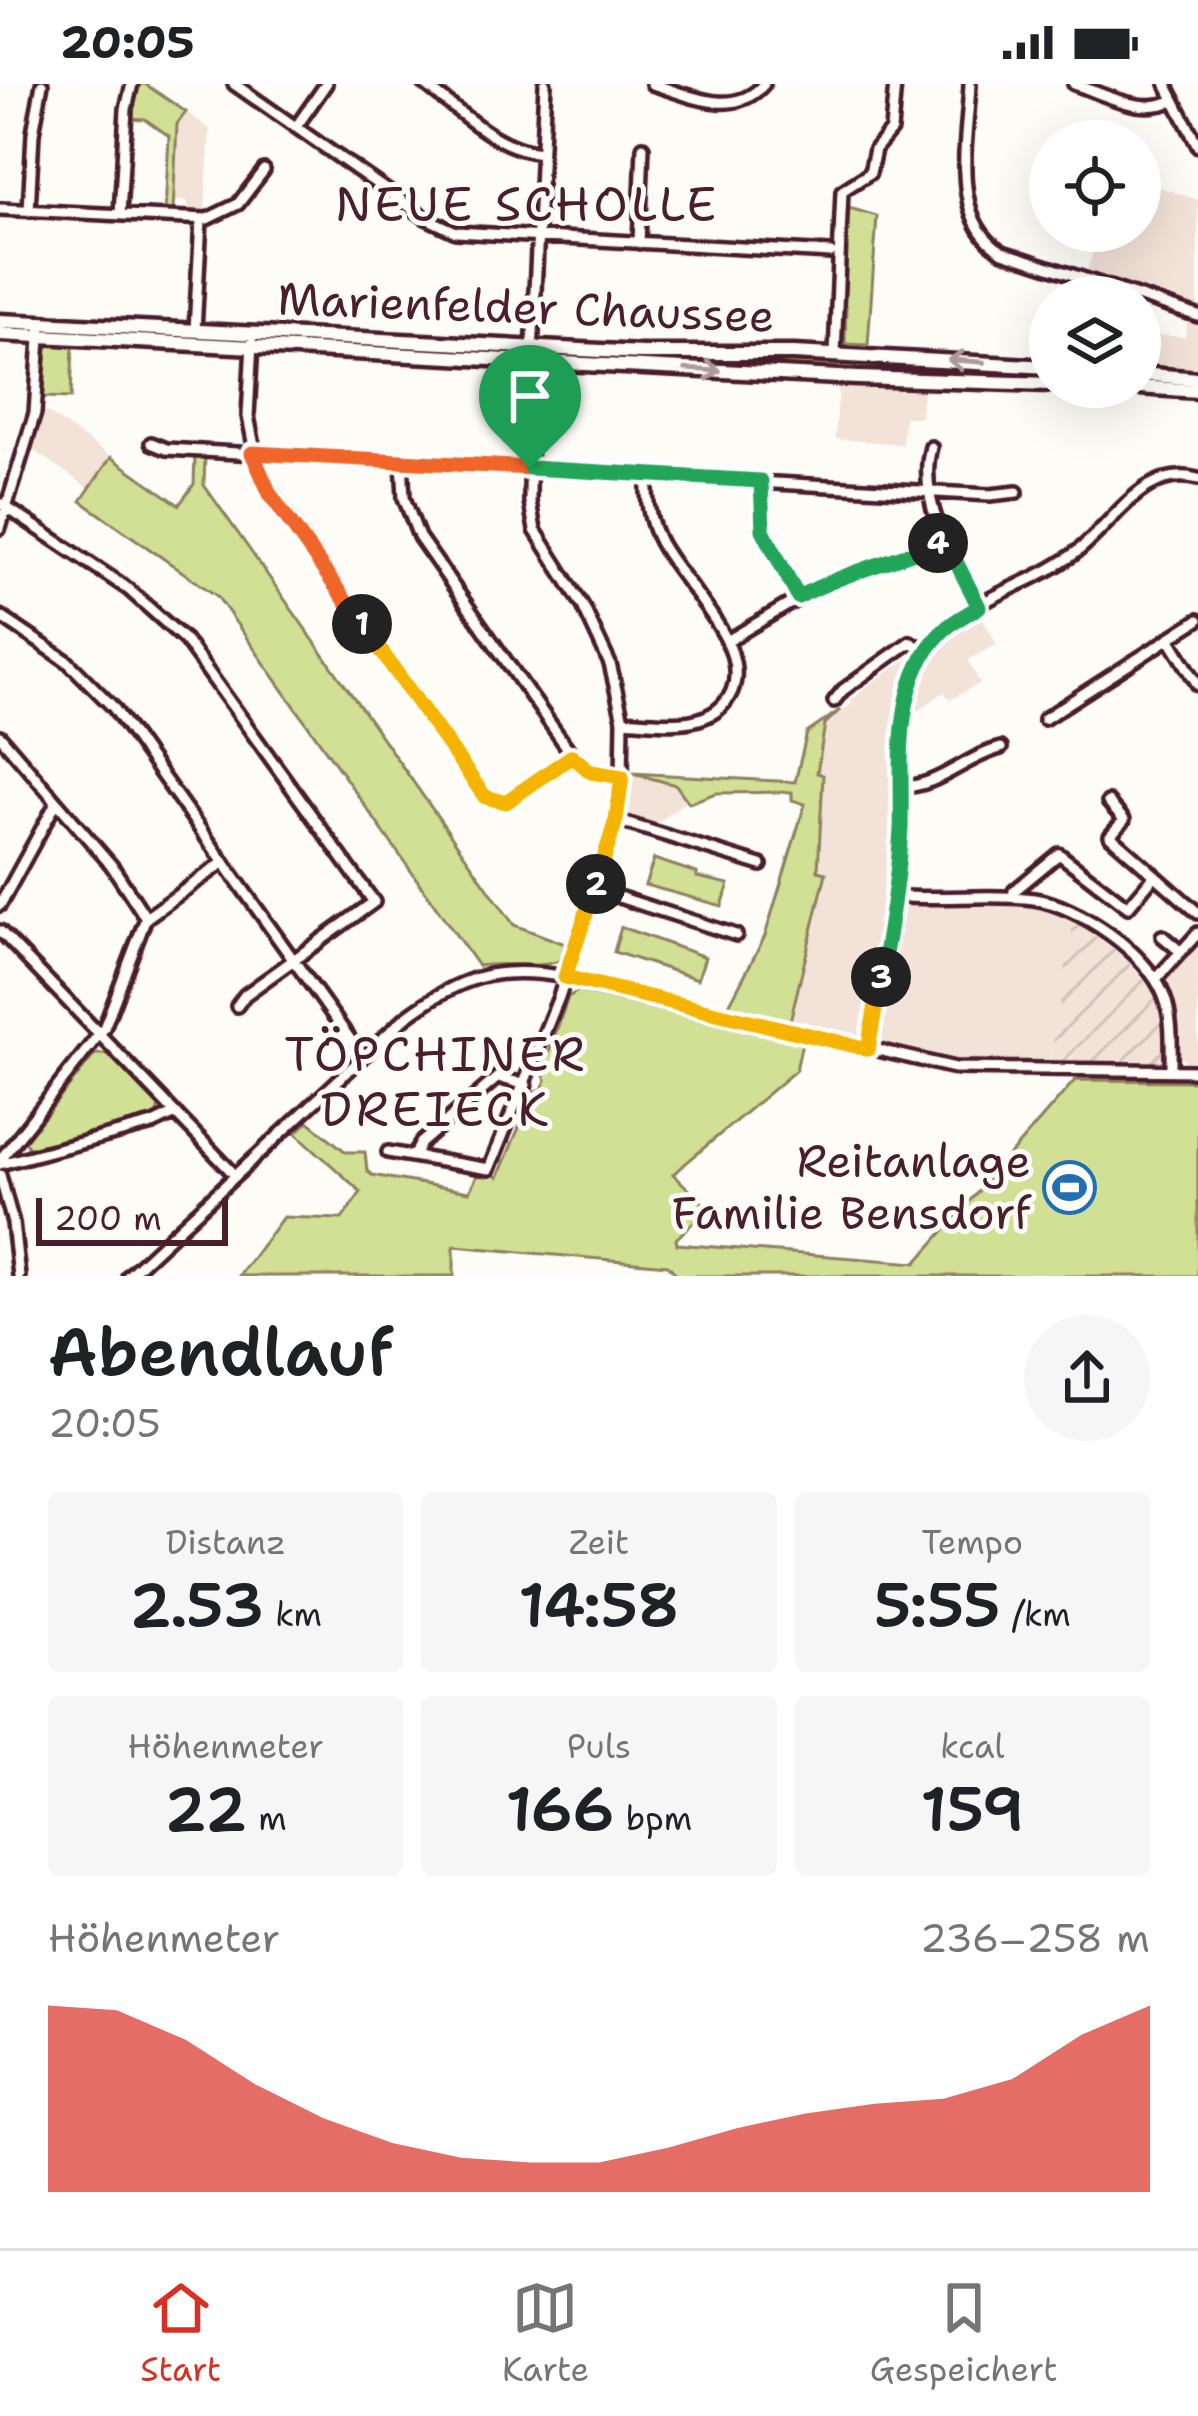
<!DOCTYPE html>
<html lang="de">
<meta charset="utf-8">
<style>
body{margin:0;font-family:"Shantell Sans",sans-serif;background:#f6f6f6;color:#202124;height:100vh;display:flex;flex-direction:column;font-size:45px;white-space:nowrap}
*{box-sizing:border-box;margin:0}
p{font-size:39px;color:#757577}
.icon{flex:none;width:66px;height:66px;fill:none;stroke:currentColor;stroke-width:2;stroke-linecap:round;stroke-linejoin:round}
.map{position:relative;height:1192px;overflow:hidden}
.panel{display:flex;flex-direction:column;background:#fff;flex:1}
.panel>*{flex:none}
.fabs{position:absolute;left:1029px;top:36px;display:grid;gap:24px}
.fabs a{display:grid;place-items:center;width:132px;height:132px;border-radius:50%;background:#fff;box-shadow:0 12px 48px #0002;font-size:60px}
.scale{position:absolute;left:36px;bottom:30px;width:192px;box-sizing:border-box;padding-left:12px;border:6px solid #4a1f2b;border-top:0;font-size:33px;line-height:42px;white-space:nowrap;color:#4a1f2b;-webkit-text-stroke:9px #fdfcf7;paint-order:stroke}
.pin{position:absolute;display:grid;place-items:center;width:102px;height:102px;color:#fff;margin:-123px -51px;border-radius:50% 50% 50% 0;rotate:-45deg;box-shadow:0 0 12px #0007}
.pin .icon{rotate:45deg}
.km{position:absolute;width:60px;height:60px;margin:-30px;border-radius:50%;background:#222;color:#fff;font-size:33px;line-height:60px;text-align:center}
.round{display:grid;place-items:center;flex:none;width:126px;height:126px;border-radius:63px;background:#f6f6f6}
.headline{display:flex;align-items:center;justify-content:space-between;height:204px;padding:0 48px}
h1{font-size:66px;font-weight:600;line-height:90px}
.figures{display:grid;grid-template-columns:repeat(3,1fr);gap:18px;height:204px;padding:12px 48px}
.figures div{display:grid;align-content:center;border-radius:12px;background:#f6f6f6;text-align:center}
.figures b{font-size:60px;font-weight:600}
.figures small{font-size:33px;font-weight:400}
.figures p{font-size:33px}
.chart{height:336px;padding:24px 48px}
.chart p{display:flex;justify-content:space-between}
.chart svg{width:100%;height:216px;margin-top:12px;fill:#d93025;opacity:.7}
.status{display:flex;justify-content:space-between;align-items:center;height:84px;padding:0 60px;background:#fff;direction:ltr}
.status svg{height:33px;fill:currentColor}
.dock{display:flex;justify-content:space-around;align-items:center;height:168px;border-top:3px solid #e0e0e0;background:#fff;font-size:33px;color:#757577}
.dock a{display:grid;justify-items:center;gap:6px}
.dock .on{color:#d93025}
.map>svg:first-child{display:block}
</style>
<div class="status"><b>20:05</b><svg viewBox="0 0 49 12"><path d="M0 12V9h3v3zM5 12V6h3v6zM10 12V3h3v9zM15 12V0h3v12zM26 1h20v11H26zM47 4h2v5h-2z"/></svg></div>
<div class="map">
<svg width="1198" height="1192" viewBox="0 0 1198 1192">
<defs>
<pattern id="industrial-furrows" width="10" height="10" patternUnits="userSpaceOnUse" patternTransform="scale(3)"><rect width="10" height="10" fill="#f2e2d8"/><path d="M-1 1l2-2M0 10L10 0M9 11l2-2" fill="none" stroke="#d1c1ba"/></pattern>
</defs>
<rect width="100%" height="100%" fill="#fdfcf7"/>
<filter id="ink" filterUnits="userSpaceOnUse"><feTurbulence type="fractalNoise" baseFrequency=".00833" numOctaves="2"/><feDisplacementMap in="SourceGraphic" scale="24" xChannelSelector="R" yChannelSelector="G"/><feConvolveMatrix kernelMatrix="1 2 1 2 8 2 1 2 1" color-interpolation-filters="sRGB"/></filter>
<g filter="url(#ink)">
<path fill="#f2e2d8" d="M 186,28 L 210,45 L 205,125 L 201,130 L 188,130 L 188,117 L 173,117 L 177,39 Z
M 1140,97 L 1198,116 L 1198,226 L 1086,189 L 1100,147 L 1140,147 Z
M 1188,235 L 1198,238 L 1198,284 L 1140,280 L 1143,250 L 1185,253 Z
M 839,300 L 923,306 L 921,333 L 904,333 L 902,360 L 835,355 Z
M 42,325 L 111,373 L 90,405 L 32,365 Z
M 981,531 L 997,560 L 968,576 L 980,599 L 950,616 L 944,608 L 911,632 L 918,603 L 936,566 L 951,548 Z
M 911,573 L 914,574 L 901,610 L 894,651 L 894,771 L 867,952 L 858,957 L 789,941 L 825,789 L 818,788 L 822,690 L 817,689 L 825,639 L 852,620 L 851,617 L 870,600 Z
M 632,691 L 676,701 L 687,716 L 652,743 L 625,734 Z
M 1010,817 L 1047,822 L 1075,834 L 1049,980 L 953,977 L 876,958 L 897,820 Z
M 1198,854 L 1198,977 L 1186,977 L 1178,972 L 1176,931 L 1163,895 Z"/>
<path fill="url(#industrial-furrows)" d="M 1074,836 L 1127,876 L 1152,906 L 1155,904 L 1164,932 L 1164,979 L 1089,981 L 1090,977 L 1050,976 Z"/>
<path fill="#d1e094" stroke="#8e8060" stroke-width="3" d="M 136,0 L 145,0 L 186,28 L 177,40 L 173,129 L 165,129 L 169,52 L 145,35 L 128,34 Z
M 846,123 L 877,132 L 868,261 L 845,260 L 846,223 L 842,222 Z
M 51,260 L 73,261 L 71,314 L 43,313 L 46,265 Z
M 575,271 L 893,278 L 892,290 L 574,275 Z
M 911,279 L 1050,288 L 1050,295 L 911,290 Z
M 195,371 L 205,371 L 204,401 L 514,841 L 565,860 L 560,876 C 542,886 502,877 478,882 L 217,512 L 81,417 L 111,373 L 179,421 L 194,400 Z
M 840,626 L 825,640 L 817,689 L 823,691 L 818,787 L 826,789 L 790,937 L 728,923 L 765,852 L 805,720 L 792,716 L 792,708 L 716,709 L 689,719 L 676,701 L 632,689 L 795,698 L 807,649 Z
M 654,775 L 697,789 L 697,793 L 729,800 L 722,822 L 645,801 Z
M 621,843 L 705,873 L 698,895 L 614,868 Z
M 578,907 L 802,959 L 796,986 L 673,1090 L 708,1124 L 676,1155 L 677,1160 L 916,1179 L 1075,996 L 1198,997 L 1198,1192 L 678,1192 L 668,1181 L 454,1162 L 454,1192 L 239,1192 L 283,1133 L 342,1135 L 361,1108 L 296,1049 L 308,1037 L 346,1068 L 365,1068 L 367,1087 L 372,1091 L 469,1108 L 480,1086 L 498,1093 L 534,1008 L 542,1005 L 546,996 L 542,988 L 568,913 Z
M 95,970 L 108,970 L 159,1023 L 156,1032 L 29,1064 L 25,1057 Z"/>
<g fill="none" stroke-linecap="round" stroke-linejoin="round">
<defs>
<path id="minor" d="M 234,0 L 426,134 L 456,148 L 831,169
M 424,0 C 459,26 496,65 541,69
M 652,0 C 689,11 734,35 764,0
M 970,0 C 968,54 948,136 1003,168 L 1198,232
M 1074,0 C 1107,11 1141,32 1174,16
M 1166,0 L 1198,62
M 296,43 L 326,0
M 0,125 L 207,135 L 238,120 L 264,86
M 29,127 L 33,49 L 42,0
M 120,131 L 126,25 L 132,0
M 639,159 L 643,63
M 195,247 L 201,136
M 252,259 L 248,332 L 260,392 L 481,708 L 492,716 L 506,718 L 573,672
M 835,270 L 842,107 L 870,89 L 875,65 L 891,46 L 895,0
M 151,359 L 166,365 L 990,411 L 1017,408
M 931,363 C 916,416 954,478 979,523
M 402,376 L 404,414 L 419,453 L 573,672 L 591,688 L 622,693
M 761,397 L 763,447 L 798,513
M 0,419 L 128,505 L 185,556 L 374,818 L 245,911 L 237,922
M 0,444 L 35,329 L 41,239
M 0,532 L 67,577 L 113,623 L 362,972
M 1169,554 L 1198,601
M 727,557 L 830,496 L 945,456
M 834,617 L 843,606 L 910,558 L 926,568
M 1044,635 L 1198,536
M 623,636 C 658,638 714,649 732,607 C 752,558 677,496 658,454 C 648,434 646,412 647,390
M 0,652 L 112,782 L 146,834
M 901,703 C 939,703 965,673 1001,664
M 1108,718 L 1124,736 L 1110,752 L 1198,829
M 616,736 L 761,781
M 594,805 L 736,851
M 894,812 C 940,817 988,809 1034,815 C 1079,822 1148,869 1164,912 C 1173,935 1171,962 1171,986
M 1013,813 L 1014,807 L 1059,770 L 1128,823 L 1155,791
M 0,821 L 56,719
M 146,834 L 224,778
M 0,847 L 235,1091
M 1162,852 L 1181,868
M 1156,895 L 1198,849
M 868,965 C 883,903 893,837 899,774 C 905,703 885,610 938,552 C 976,511 1037,500 1079,466 C 1117,435 1145,381 1198,395
M 388,1068 L 489,1085 L 559,913 L 616,736 L 622,693 L 623,636 L 610,580 L 583,522 L 535,446 L 530,418 L 531,290 L 545,0
M 414,1072 L 421,1059 L 498,993 L 526,1001
M 0,1076 L 104,944 L 146,834
M 0,1080 L 153,1040 L 176,1029
M 0,1091 L 13,1139 L 19,1192
M 128,1192 L 406,933 C 461,892 497,881 565,893 L 955,984 L 1198,987"/>
<path id="major" d="M 0,237 L 642,269 L 794,269 L 1050,283
M 0,250 L 858,294 L 1050,300
M 1140,290 L 1198,295
M 1139,303 L 1198,307"/>
</defs>
<use href="#minor" stroke="#4a1f2b" stroke-width="18"/>
<use href="#major" stroke="#4a1f2b" stroke-width="21"/>
<use href="#minor" stroke="#fdfcf7" stroke-width="9"/>
<use href="#major" stroke="#fdfcf7" stroke-width="12"/>
</g>
<defs><path id="oneway-shaft" d="M-6 0H5M1.5-3L5.5 0L1.5 3" fill="none" stroke-width="1.6" stroke-linecap="round" stroke-linejoin="round" transform="scale(3)"/></defs>
<g stroke="#ac999b">
<use href="#oneway-shaft" transform="translate(966 277) rotate(-176)"/>
<use href="#oneway-shaft" transform="translate(703 286) rotate(3)"/>
</g>
</g>
<g fill="none" stroke-linecap="round" stroke-linejoin="round" filter="url(#ink)">
<defs>
<path id="split-1" d="M 362,540 L 270,410 L 252,369 L 530,384"/>
<path id="split-2" d="M 362,540 L 485,713 L 506,718 L 572,672 L 591,688 L 622,693 L 616,736 L 596,800"/>
<path id="split-3" d="M 596,800 L 565,893 L 868,965 L 881,893"/>
<path id="split-4" d="M 881,893 C 890,844 898,795 901,745 C 903,682 891,600 941,549 C 951,538 966,531 979,523 L 945,456 L 938,459"/>
<path id="split-5" d="M 530,384 L 761,397 L 763,446 L 798,513 C 844,489 891,478 938,459"/>
</defs>
<use href="#split-1" stroke="#fff" stroke-width="24"/>
<use href="#split-2" stroke="#fff" stroke-width="24"/>
<use href="#split-3" stroke="#fff" stroke-width="24"/>
<use href="#split-4" stroke="#fff" stroke-width="24"/>
<use href="#split-5" stroke="#fff" stroke-width="24"/>
<use href="#split-1" stroke="#f0652b" stroke-width="15"/>
<use href="#split-2" stroke="#f5b400" stroke-width="15"/>
<use href="#split-3" stroke="#f5b400" stroke-width="15"/>
<use href="#split-4" stroke="#22a559" stroke-width="15"/>
<use href="#split-5" stroke="#22a559" stroke-width="15"/>
</g>
<defs>
<symbol id="stadium-ring" viewBox="-11 -11 22 22"><circle r="9.5" fill="#fdfcf7" stroke="#1f6fb2" stroke-width="1.5"/><path d="M0-5a6.5 5 0 1 0 0 10a6.5 5 0 1 0 0-10ZM-3.5-1.8h7v3.6h-7Z" fill="#1f6fb2"/></symbol>
</defs>
<g fill-rule="evenodd">
<use href="#stadium-ring" x="1040" y="1074" width="59" height="59"/>
</g>
<g text-anchor="middle" stroke-width="10" stroke-linejoin="round" paint-order="stroke">
<g font-size="45" fill="#4a1f2b" stroke="#fdfcf7">
<text transform="translate(526 223) rotate(2)" y="16">Marienfelder Chaussee</text>
</g>
<g font-size="45" fill="#4a1f2b" stroke="#fdfcf7" text-anchor="end">
<text x="1031" y="1093">Reitanlage<tspan x="1031" dy="52">Familie Bensdorf</tspan></text>
</g>
<g font-size="48" letter-spacing="3" fill="#4a1f2b" stroke="#fdfcf7">
<text x="527" y="137">NEUE SCHOLLE</text>
<text x="436" y="987">TÖPCHINER<tspan x="436" dy="55">DREIECK</tspan></text>
</g>
</g>
</svg>
<div class="fabs">
<a><svg class="icon" aria-label="locate" viewBox="0 0 24 24"><circle cx="12" cy="12" r="6"/><path d="M12 2v4M12 18v4M2 12h4M18 12h4"/></svg></a>
<a><svg class="icon" aria-label="layers" viewBox="0 0 24 24"><path d="M12 4l9 5-9 5-9-5zM3 14l9 5 9-5"/></svg></a>
</div>
<div class="scale">200 m</div>
<div class="pin" style="left:530px;top:384px;background:#1e9e55"><svg class="icon" aria-label="arrive" viewBox="0 0 24 24"><path d="M6 21V4h12l-3 4 3 4H6"/></svg></div>
<b class="km" style="left:362px;top:540px">1</b>
<b class="km" style="left:596px;top:800px">2</b>
<b class="km" style="left:881px;top:893px">3</b>
<b class="km" style="left:938px;top:459px">4</b>
</div>
<section class="panel">
<div class="headline"><div><h1>Abendlauf</h1><p>20:05</p></div><a class="round"><svg class="icon" aria-label="share" viewBox="0 0 24 24"><path d="M12 15V3M7 8l5-5 5 5M5 13v7h14v-7"/></svg></a></div>
<div class="figures">
<div><p>Distanz</p><b>2.53<small> km</small></b></div>
<div><p>Zeit</p><b>14:58</b></div>
<div><p>Tempo</p><b>5:55<small> /km</small></b></div>
</div>
<div class="figures">
<div><p>Höhenmeter</p><b>22<small> m</small></b></div>
<div><p>Puls</p><b>166<small> bpm</small></b></div>
<div><p>kcal</p><b>159</b></div>
</div>
<div class="chart"><p><span>Höhenmeter</span>236–258 m</p>
<svg viewBox="0 0 160 44" preserveAspectRatio="none"><path d="M0 44V6L10 7L20 13L30 22L40 29L50 34L60 37L70 38L80 38L90 35L100 31L110 28L120 26L130 25L140 21L150 12L160 6V44z"/></svg>
</div>
</section>
<nav class="dock">
<a class="on"><svg class="icon" aria-label="home" viewBox="0 0 24 24"><path d="M3 11l9-7 9 7M6 9v11h12V9"/></svg>Start</a>
<a><svg class="icon" aria-label="map" viewBox="0 0 24 24"><path d="M3 6l6-2 6 2 6-2v14l-6 2-6-2-6 2zM9 4v14M15 6v14"/></svg>Karte</a>
<a><svg class="icon" aria-label="saved" viewBox="0 0 24 24"><path d="M7 4h10v16l-5-4-5 4z"/></svg>Gespeichert</a>
</nav>
